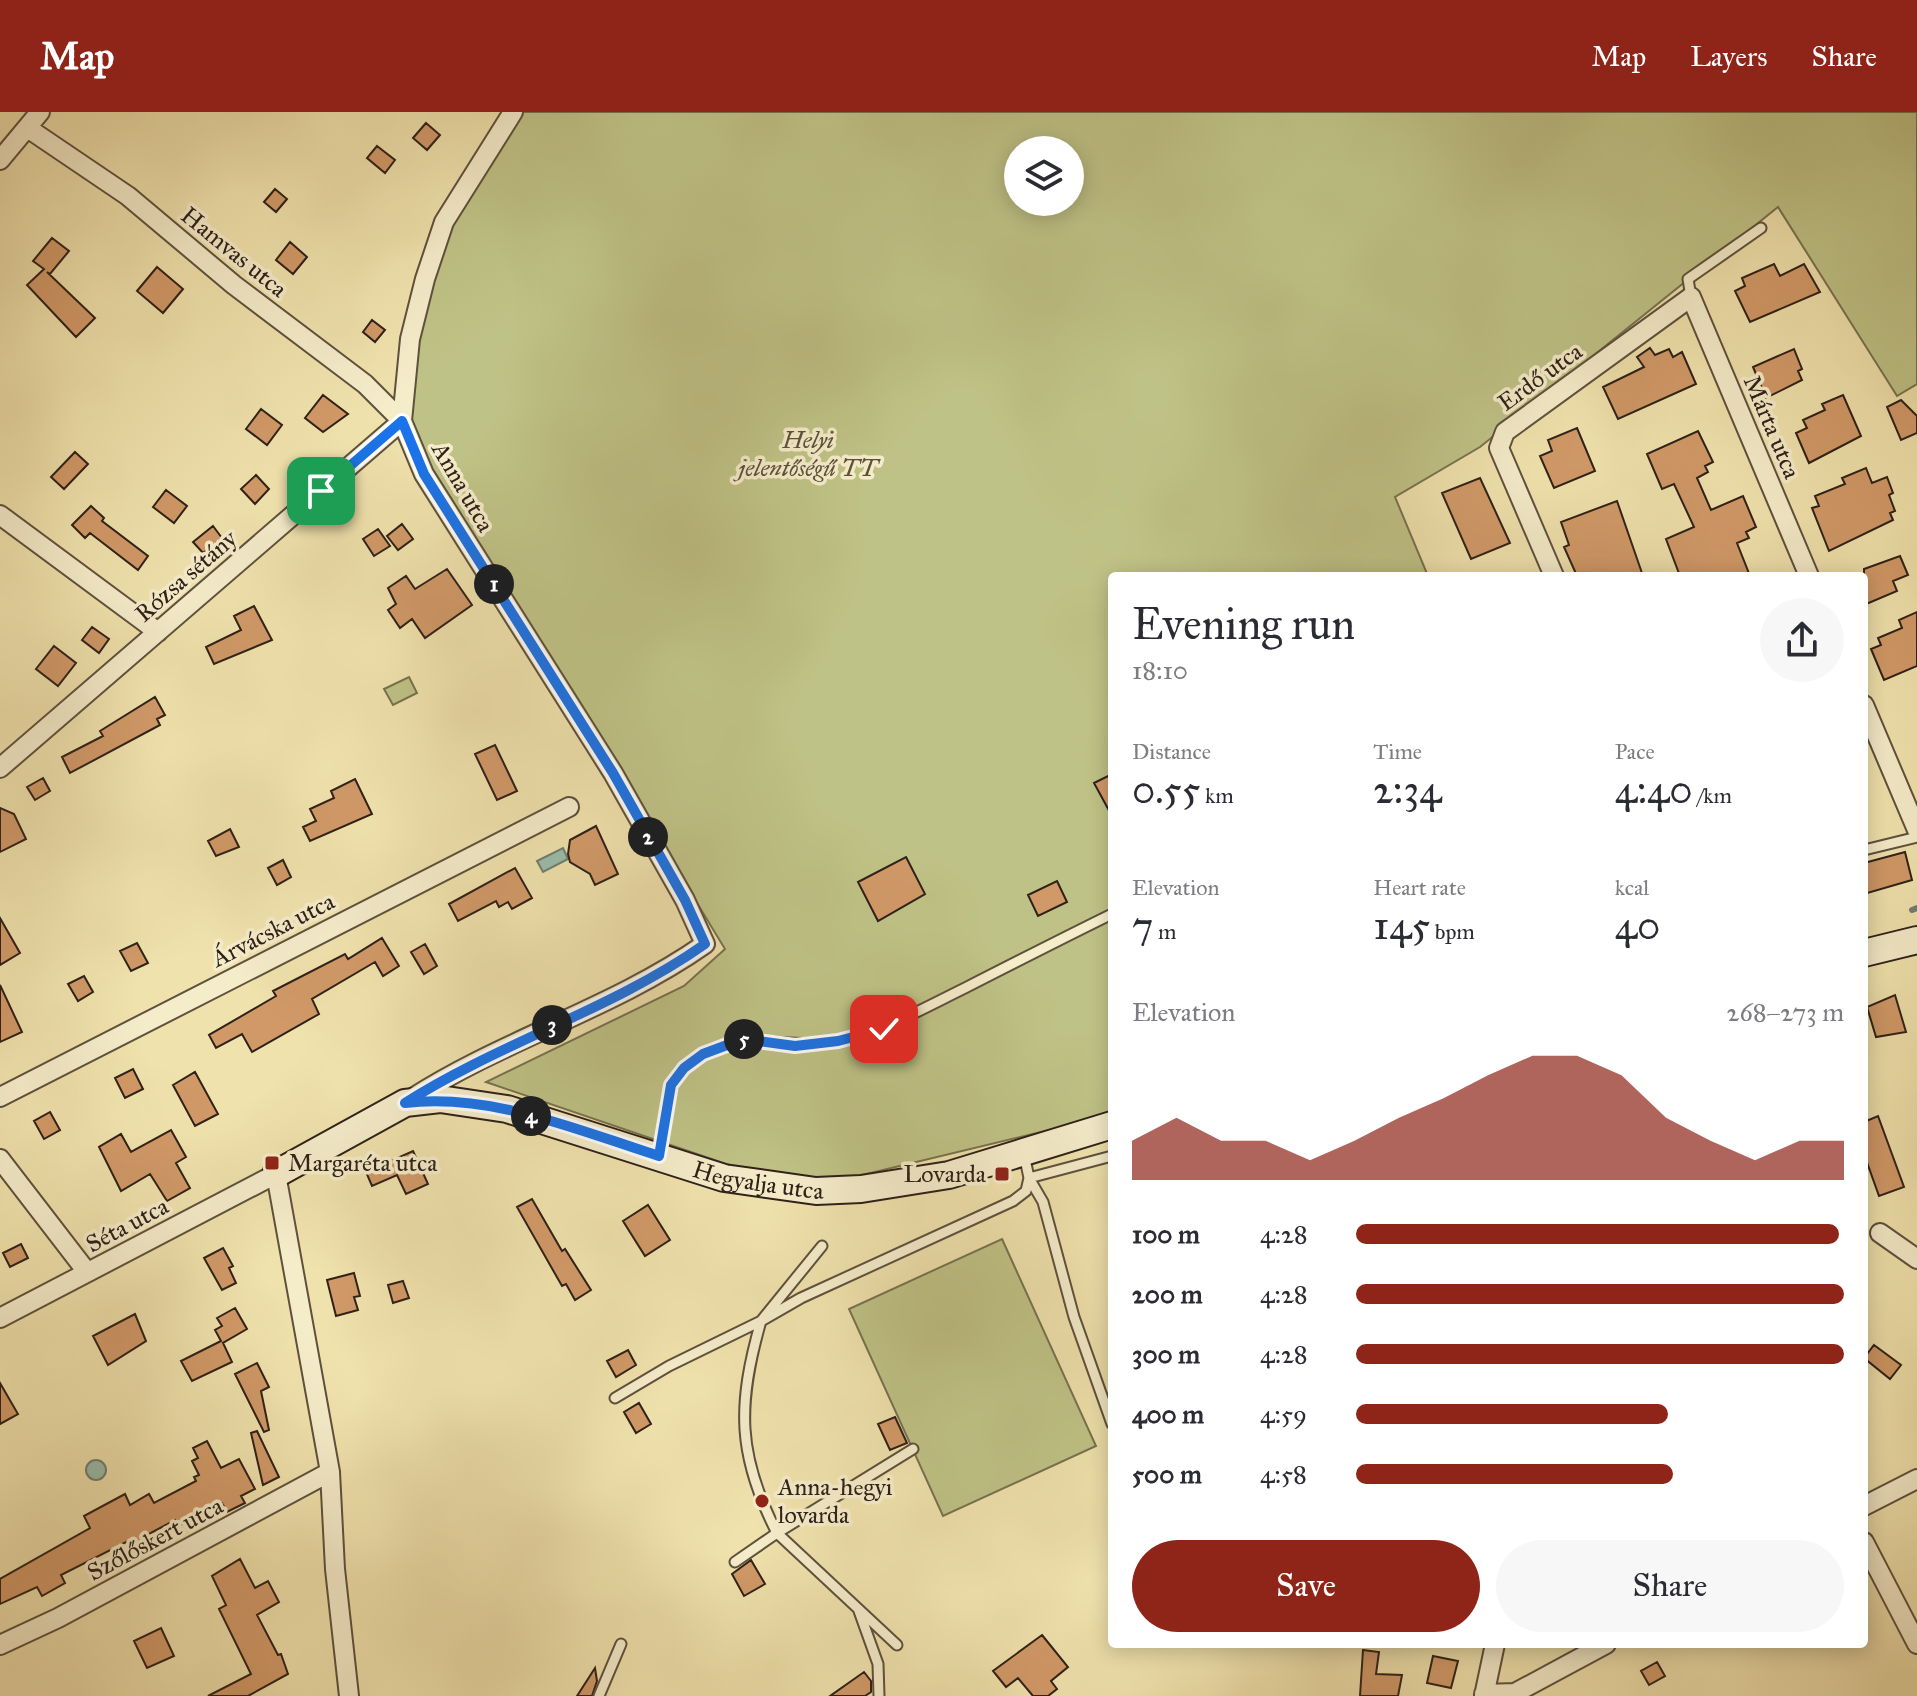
<!DOCTYPE html>
<meta charset="utf-8">
<style>
body{margin:0;font-family:"IM FELL Great Primer",serif;background:#f7f7f7;color:#2b2b33;height:100vh;display:flex;flex-direction:column;font-size:30px;white-space:nowrap}
*{box-sizing:border-box;margin:0}
p{font-size:26px;color:#7c7c81}
.icon{flex:none;width:44px;height:44px;fill:none;stroke:currentColor;stroke-width:2;stroke-linecap:round;stroke-linejoin:round}
.map{position:relative;flex:1;overflow:hidden}
.details{position:absolute;left:1108px;top:460px;width:760px;height:1076px;display:flex;flex-direction:column;background:#fff;border-radius:8px;box-shadow:0 4px 20px #0003}
.details>*{flex:none}
.tools{position:absolute;left:1004px;top:24px;display:grid;gap:16px}
.tools a{display:grid;place-items:center;width:80px;height:80px;border-radius:50%;background:#fff;box-shadow:0 4px 20px #0003;font-size:40px}
.pin{position:absolute;display:grid;place-items:center;width:68px;height:68px;color:#fff;margin:-34px;border-radius:16px;box-shadow:0 4px 12px #0006}
.km{position:absolute;width:40px;height:40px;margin:-20px;border-radius:50%;background:#222;color:#fff;font-size:22px;line-height:40px;text-align:center}
.round{display:grid;place-items:center;flex:none;width:84px;height:84px;border-radius:42px;background:#f7f7f7}
.summary{display:flex;align-items:center;justify-content:space-between;height:136px;padding:0 24px}
h1{font-size:44px;font-weight:600;line-height:60px}
.stats{display:grid;grid-template-columns:repeat(3,1fr);gap:12px;height:136px;padding:8px 24px}
.stats div{display:grid;align-content:center}
.stats b{font-size:40px;font-weight:600}
.stats small{font-size:22px;font-weight:400}
.stats p{font-size:22px}
.chart{height:224px;padding:16px 24px}
.chart p{display:flex;justify-content:space-between}
.chart svg{width:100%;height:144px;margin-top:8px;fill:#8f2418;opacity:.7}
.primary-button{display:flex;gap:16px;margin-top:auto;padding:16px 24px}
.primary-button a{flex:1;height:92px;border-radius:48px;background:#8f2418;color:#fff;font-size:32px;font-weight:600;line-height:92px;text-align:center}
.primary-button a+a{background:#f7f7f7;color:#2b2b33}
ul{padding:0 24px;list-style:none;font-size:26px}
li{display:grid;grid-template-columns:128px 96px 1fr;align-items:center;height:60px}
li i{height:20px;border-radius:10px;background:#8f2418}
header{display:flex;align-items:center;gap:48px;box-sizing:border-box;height:112px;padding:0 40px;background:#8f2418;color:#fff}
header strong{font-size:38px}
nav{display:flex;gap:44px;margin-inline-start:auto;font-size:28px}
.map>svg:first-child{display:block}
</style>
<header>
<strong>Map</strong>
<nav><a>Map</a><a>Layers</a><a>Share</a></nav>
</header>
<div class="map">
<svg width="1917" height="1584" viewBox="0 0 1917 1584">
<rect width="100%" height="100%" fill="#f0e2ad"/>
<filter id="stains"><feTurbulence type="fractalNoise" baseFrequency=".0025" numOctaves="4"/><feColorMatrix values="0 0 0 0 .2 0 0 0 0 .09 0 0 0 0 .02 0 0 0 .5 -.17"/></filter>
<radialGradient id="worn" r=".72"><stop offset=".6" stop-color="#630" stop-opacity="0"/><stop offset="1" stop-color="#630" stop-opacity=".3"/></radialGradient>
<path fill="#bfc286" stroke="#76724f" stroke-width="2" fill-rule="evenodd" d="M 513,0 L 1917,0 L 1917,272 L 1897,284 L 1778,95 L 1480,335 L 1395,385 L 1428,464 L 1112,464 L 1112,1003 L 829,1071 L 735,1055 L 486,970 L 684,874 L 725,837 L 635,689 L 613,661 L 402,309 L 410,227 L 444,110 ZM 1018,38 L 1070,38 L 1070,90 L 1018,90 Z
M 409,565 L 417,581 L 393,593 L 384,577 Z
M 1002,1127 L 1096,1334 L 943,1404 L 849,1197 Z"/>
<path fill="#9abdac" stroke="#6f7f71" stroke-width="2" d="M 563,736 L 568,747 L 543,760 L 537,749 Z
M86 1358a10 10 0 1 1 20 0a10 10 0 1 1-20 0Z"/>
<g fill="none" stroke-linecap="round" stroke-linejoin="round">
<path stroke="#6f7f71" stroke-width="6" d="M 1912,798 L 1917,796"/>
</g>
<path fill="#d19968" stroke="#2e2118" stroke-width="2" d="M 426,11 L 440,23 L 427,38 L 413,26 Z
M 377,34 L 395,48 L 385,61 L 367,46 Z
M 275,77 L 287,87 L 276,100 L 264,90 Z
M 52,126 L 69,139 L 50,162 L 47,160 L 95,206 L 76,225 L 27,173 L 44,157 L 33,149 Z
M 290,130 L 307,145 L 293,162 L 276,148 Z
M 1774,152 L 1780,164 L 1804,152 L 1820,180 L 1750,210 L 1735,179 L 1745,174 L 1742,166 Z
M 157,155 L 183,177 L 163,201 L 137,179 Z
M 372,208 L 385,218 L 375,230 L 363,220 Z
M 1650,236 L 1655,243 L 1669,237 L 1673,245 L 1682,240 L 1696,272 L 1618,307 L 1603,275 L 1644,255 L 1637,245 Z
M 1794,237 L 1802,257 L 1798,259 L 1802,268 L 1766,286 L 1753,255 Z
M 323,283 L 348,302 L 323,320 L 305,306 Z
M 1843,283 L 1861,324 L 1809,351 L 1796,321 L 1807,316 L 1803,308 L 1825,298 L 1822,292 Z
M 1901,288 L 1917,304 L 1917,321 L 1901,328 L 1887,295 Z
M 261,297 L 282,313 L 267,333 L 246,317 Z
M 1577,316 L 1595,359 L 1554,376 L 1540,344 L 1552,339 L 1548,328 Z
M 1698,319 L 1713,350 L 1705,354 L 1708,360 L 1697,366 L 1711,398 L 1743,384 L 1756,415 L 1746,420 L 1749,426 L 1737,431 L 1750,464 L 1680,464 L 1666,427 L 1694,415 L 1674,372 L 1662,377 L 1647,342 Z
M 75,340 L 88,352 L 64,377 L 51,365 Z
M 1866,356 L 1872,371 L 1887,365 L 1893,381 L 1889,383 L 1895,399 L 1890,401 L 1893,408 L 1829,439 L 1812,396 L 1819,394 L 1815,384 L 1845,372 L 1842,366 Z
M 256,363 L 269,377 L 255,392 L 241,377 Z
M 1480,366 L 1510,431 L 1471,447 L 1442,381 Z
M 166,378 L 187,394 L 174,411 L 153,395 Z
M 1617,389 L 1643,464 L 1577,464 L 1564,435 L 1569,433 L 1561,410 Z
M 91,394 L 104,406 L 102,409 L 148,444 L 138,458 L 90,421 L 85,426 L 72,413 Z
M 402,412 L 413,427 L 398,438 L 387,424 Z
M 213,414 L 222,426 L 203,441 L 193,430 Z
M 378,417 L 390,434 L 374,444 L 363,427 Z
M 1900,444 L 1908,463 L 1893,469 L 1897,479 L 1864,493 L 1864,457 Z
M 447,457 L 472,493 L 425,526 L 412,507 L 400,516 L 388,498 L 396,492 L 388,476 L 406,464 L 415,477 Z
M 254,494 L 272,528 L 214,552 L 206,535 L 241,518 L 234,504 Z
M 1917,500 L 1917,554 L 1884,568 L 1871,537 L 1881,533 L 1878,526 L 1902,516 L 1899,508 Z
M 92,515 L 109,527 L 99,541 L 82,528 Z
M 54,534 L 76,551 L 58,574 L 36,557 Z
M 155,585 L 165,603 L 157,607 L 160,613 L 70,661 L 62,645 L 103,624 L 100,619 Z
M 495,633 L 517,679 L 497,688 L 475,642 Z
M 1112,662 L 1112,704 L 1094,671 Z
M 43,666 L 50,679 L 35,688 L 27,675 Z
M 355,667 L 372,702 L 310,729 L 303,715 L 316,709 L 310,697 L 334,686 L 331,679 Z
M 0,696 L 14,702 L 26,727 L 0,740 Z
M 596,714 L 618,762 L 595,773 L 590,762 L 570,750 L 568,742 L 570,728 Z
M 230,717 L 239,735 L 216,744 L 208,729 Z
M 1905,740 L 1912,768 L 1864,782 L 1864,751 Z
M 906,745 L 925,782 L 878,809 L 858,770 Z
M 283,748 L 291,765 L 277,773 L 268,756 Z
M 515,756 L 532,786 L 512,797 L 508,790 L 499,795 L 496,789 L 458,809 L 449,792 Z
M 1057,769 L 1067,790 L 1038,804 L 1028,783 Z
M 0,806 L 20,841 L 0,853 Z
M 382,826 L 399,854 L 383,864 L 375,850 L 312,887 L 319,902 L 252,940 L 242,922 L 216,936 L 209,923 L 276,884 L 273,879 L 345,842 L 348,847 Z
M 137,831 L 148,851 L 131,859 L 120,839 Z
M 425,832 L 437,854 L 424,862 L 411,840 Z
M 84,864 L 93,880 L 78,889 L 68,872 Z
M 0,873 L 22,920 L 0,930 Z
M 1895,883 L 1906,920 L 1876,925 L 1867,895 Z
M 133,957 L 143,977 L 125,986 L 115,966 Z
M 195,960 L 218,1002 L 195,1014 L 173,973 Z
M 50,1000 L 60,1018 L 44,1027 L 34,1009 Z
M 1878,1004 L 1904,1075 L 1879,1084 L 1864,1042 L 1864,1010 Z
M 171,1018 L 186,1045 L 176,1051 L 190,1076 L 167,1089 L 150,1062 L 121,1079 L 99,1035 L 121,1022 L 131,1040 Z
M 413,1039 L 428,1072 L 406,1082 L 397,1063 L 372,1074 L 366,1060 Z
M 532,1087 L 562,1139 L 565,1137 L 591,1178 L 575,1188 L 566,1172 L 562,1174 L 517,1095 Z
M 648,1093 L 670,1128 L 645,1144 L 623,1109 Z
M 21,1132 L 28,1146 L 10,1155 L 3,1141 Z
M 223,1136 L 233,1154 L 229,1156 L 236,1171 L 222,1178 L 204,1146 Z
M 354,1161 L 360,1184 L 354,1185 L 358,1198 L 336,1204 L 327,1168 Z
M 403,1169 L 409,1186 L 393,1191 L 388,1173 Z
M 235,1196 L 247,1217 L 223,1231 L 232,1250 L 192,1269 L 181,1249 L 221,1229 L 215,1218 L 222,1214 L 217,1206 Z
M 135,1202 L 146,1229 L 108,1253 L 93,1224 Z
M 1874,1233 L 1901,1253 L 1890,1267 L 1864,1246 Z
M 628,1238 L 636,1253 L 616,1265 L 607,1249 Z
M 257,1251 L 269,1275 L 261,1279 L 269,1318 L 264,1320 L 235,1262 Z
M 0,1271 L 18,1302 L 0,1312 Z
M 639,1291 L 651,1312 L 636,1321 L 624,1300 Z
M 895,1305 L 907,1331 L 890,1338 L 878,1312 Z
M 257,1319 L 279,1365 L 263,1373 L 251,1321 Z
M 207,1329 L 221,1356 L 239,1347 L 255,1377 L 241,1384 L 245,1391 L 227,1400 L 222,1391 L 178,1414 L 175,1408 L 147,1423 L 151,1432 L 134,1441 L 128,1429 L 61,1463 L 65,1471 L 42,1484 L 37,1475 L 0,1492 L 0,1467 L 90,1416 L 84,1404 L 125,1382 L 130,1393 L 149,1382 L 154,1391 L 196,1369 L 194,1365 L 199,1363 L 192,1349 L 198,1346 L 193,1336 Z
M 240,1447 L 255,1476 L 268,1469 L 279,1490 L 257,1503 L 278,1543 L 281,1542 L 288,1562 L 248,1584 L 208,1584 L 251,1562 L 219,1497 L 226,1493 L 212,1464 Z
M 751,1448 L 765,1472 L 744,1484 L 732,1462 Z
M 161,1516 L 174,1544 L 147,1556 L 134,1529 Z
M 1042,1523 L 1068,1555 L 1051,1569 L 1057,1577 L 1048,1584 L 1033,1584 L 1018,1566 L 1006,1575 L 993,1559 Z
M 1363,1538 L 1379,1540 L 1376,1562 L 1402,1563 L 1398,1584 L 1360,1584 Z
M 1433,1544 L 1458,1549 L 1451,1576 L 1427,1571 Z
M 1657,1550 L 1665,1564 L 1649,1573 L 1641,1559 Z
M 595,1556 L 597,1569 L 592,1584 L 577,1584 Z
M 864,1560 L 871,1569 L 871,1580 L 865,1584 L 830,1584 Z"/>
<g fill="none" stroke-linecap="round" stroke-linejoin="round">
<defs>
<path id="lane" d="M 1691,185 L 1688,167 L 1761,116
M 1864,738 L 1917,725
M 660,1041 C 665,1014 663,975 685,955 C 734,910 784,941 842,928 C 886,918 924,896 965,876 C 1014,851 1063,826 1112,802
M 1024,1042 L 1029,1066 L 1043,1090 L 1074,1205 L 1112,1312
M 615,1286 L 669,1254 L 761,1209 L 822,1134
M 913,1337 L 777,1421 C 737,1343 737,1293 761,1209 L 801,1186 L 1013,1089 L 1026,1079 L 1029,1066 L 1112,1044
M 735,1450 L 777,1421 L 897,1533
M 859,1499 L 878,1552 L 879,1584
M 599,1584 L 621,1532"/>
<path id="street" d="M 0,48 L 40,0
M 0,403 L 158,520
M 1554,464 L 1499,336 L 1505,320 L 1691,185 L 1809,464
M 1864,593 L 1917,718
M 0,656 L 402,309 L 365,272 L 234,173 L 128,84 L 29,17
M 0,985 L 569,695
M 411,987 C 504,927 614,896 705,832 L 685,788 L 613,661 L 424,362 L 402,309 L 410,227 L 425,167 L 444,110 L 513,0
M 0,1047 L 87,1160
M 1880,1121 L 1917,1147
M 0,1206 L 276,1062 L 330,1360 L 335,1457 L 349,1584
M 1864,1394 L 1917,1367
M 1864,1430 L 1917,1532
M 0,1533 L 58,1506 L 330,1360
M 1484,1582 L 1515,1581 L 1606,1532
M 1484,1584 L 1495,1532"/>
<g id="secondary">
<path d="M 1864,841 L 1917,828"/>
<path id="s1" d="M 276,1062 L 405,991 L 440,987 L 507,997 L 724,1066 L 816,1079 L 861,1077 L 949,1063 L 1112,1013"/>
</g>
</defs>
<use href="#lane" stroke="#5e513d" stroke-width="13"/>
<use href="#street" stroke="#5e513d" stroke-width="22"/>
<use href="#secondary" stroke="#2e2118" stroke-width="30"/>
<use href="#lane" stroke="#f5ecca" stroke-width="9"/>
<use href="#street" stroke="#f5ecca" stroke-width="18"/>
<use href="#secondary" stroke="#f5ecca" stroke-width="26"/>
</g>
<g fill="none" stroke-linecap="round" stroke-linejoin="round">
<defs>
<path id="route" d="M 321,379 L 402,309 L 424,362 L 613,661 L 685,788 L 705,832 C 613,897 501,930 405,991 C 493,981 577,1018 659,1044 L 671,973 L 684,956 L 703,942 L 743,927 L 795,934 L 838,929 L 884,917"/>
</defs>
<use href="#route" stroke="#fff" stroke-width="16"/>
<use href="#route" stroke="#1a73e8" stroke-width="10"/>
</g>
<g fill="#8f2418" stroke="#f5ecca" stroke-width="3">
<rect x="264" y="1043" width="16" height="16" rx="4"/>
<rect x="994" y="1054" width="16" height="16" rx="4"/>
<circle cx="762" cy="1389" r="8"/>
</g>
<g text-anchor="middle" stroke-width="7" stroke-linejoin="round" paint-order="stroke">
<g font-size="24" fill="#2e2118" stroke="#f5ecca">
<text transform="translate(234 140) rotate(39)" y="8">Hamvas utca</text>
<text transform="translate(1540 265) rotate(-36)" y="8">Erdő utca</text>
<text transform="translate(1772 315) rotate(67)" y="8">Márta utca</text>
<text transform="translate(463 375) rotate(60)" y="8">Anna utca</text>
<text transform="translate(186 464) rotate(-41)" y="8">Rózsa sétány</text>
<text transform="translate(273 818) rotate(-27)" y="8">Árvácska utca</text>
<text dy="8" stroke="none"><textPath href="#s1" startOffset="512">Hegyalja utca</textPath></text>
<text transform="translate(127 1113) rotate(-28)" y="8">Séta utca</text>
<text transform="translate(155 1427) rotate(-28)" y="8">Szőlőskert utca</text>
</g>
<g font-size="24" font-style="italic" fill="#5a5139" stroke="#f5ecca">
<text x="808" y="336">Helyi<tspan x="808" dy="28">jelentőségű TT</tspan></text>
</g>
<g font-size="24" fill="#2e2118" stroke="#f5ecca" text-anchor="start">
<text x="288" y="1059">Margaréta utca</text>
<text x="986" y="1070" text-anchor="end">Lovarda</text>
<text x="778" y="1383">Anna-hegyi<tspan x="778" dy="28">lovarda</tspan></text>
</g>
</g>
<rect width="100%" height="100%" filter="url(#stains)"/>
<rect width="100%" height="100%" fill="url(#worn)"/>
</svg>
<div class="tools">
<a><svg class="icon" aria-label="layers" viewBox="0 0 24 24"><path d="M12 4l9 5-9 5-9-5zM3 14l9 5 9-5"/></svg></a>
</div>
<div class="pin" style="left:321px;top:379px;background:#1e9e55"><svg class="icon" aria-label="arrive" viewBox="0 0 24 24"><path d="M6 21V4h12l-3 4 3 4H6"/></svg></div>
<div class="pin" style="left:884px;top:917px;background:#d93025"><svg class="icon" aria-label="check" viewBox="0 0 24 24"><path d="M5 12l5 5 9-10"/></svg></div>
<b class="km" style="left:494px;top:472px">1</b>
<b class="km" style="left:648px;top:725px">2</b>
<b class="km" style="left:552px;top:913px">3</b>
<b class="km" style="left:531px;top:1004px">4</b>
<b class="km" style="left:744px;top:927px">5</b>
<section class="details">
<div class="summary"><div><h1>Evening run</h1><p>18:10</p></div><a class="round"><svg class="icon" aria-label="share" viewBox="0 0 24 24"><path d="M12 15V3M7 8l5-5 5 5M5 13v7h14v-7"/></svg></a></div>
<div class="stats">
<div><p>Distance</p><b>0.55<small> km</small></b></div>
<div><p>Time</p><b>2:34</b></div>
<div><p>Pace</p><b>4:40<small> /km</small></b></div>
</div>
<div class="stats">
<div><p>Elevation</p><b>7<small> m</small></b></div>
<div><p>Heart rate</p><b>145<small> bpm</small></b></div>
<div><p>kcal</p><b>40</b></div>
</div>
<div class="chart"><p><span>Elevation</span>268–273 m</p>
<svg viewBox="0 0 160 44" preserveAspectRatio="none"><path d="M0 44V32L10 25L20 32L30 32L40 38L50 32L60 25L70 19L80 12L90 6L100 6L110 12L120 25L130 32L140 38L150 32L160 32V44z"/></svg>
</div>
<ul>
<li><b>100 m</b>4:28<i style="width:99%"></i></li>
<li><b>200 m</b>4:28<i style="width:100%"></i></li>
<li><b>300 m</b>4:28<i style="width:100%"></i></li>
<li><b>400 m</b>4:59<i style="width:64%"></i></li>
<li><b>500 m</b>4:58<i style="width:65%"></i></li>
</ul>
<div class="primary-button"><a>Save</a><a>Share</a></div>
</section>
</div>
